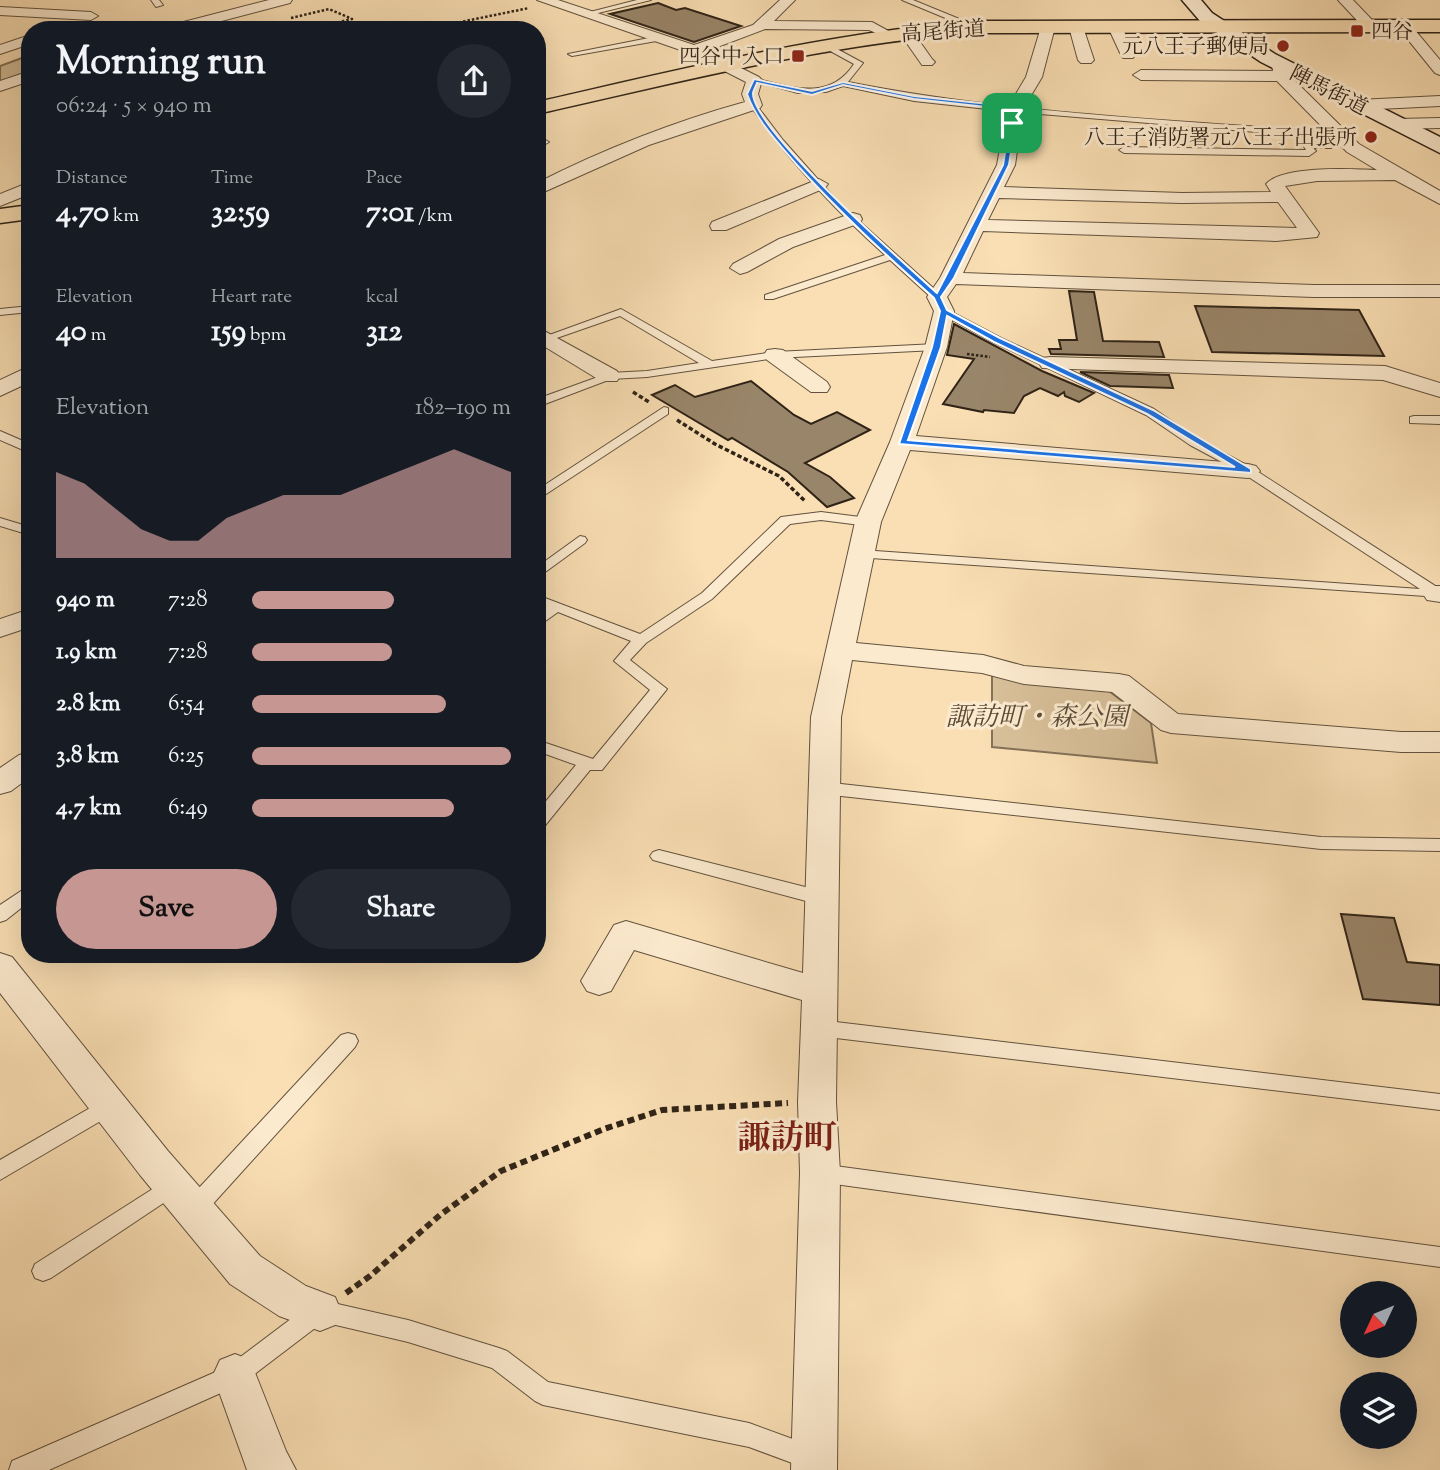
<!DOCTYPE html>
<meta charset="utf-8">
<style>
body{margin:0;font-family:"Sorts Mill Goudy","Noto Serif JP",serif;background:#242831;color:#f1f3f6;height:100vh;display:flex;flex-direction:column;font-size:26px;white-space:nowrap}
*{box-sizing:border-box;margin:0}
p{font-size:23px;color:#9ea1a6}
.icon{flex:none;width:38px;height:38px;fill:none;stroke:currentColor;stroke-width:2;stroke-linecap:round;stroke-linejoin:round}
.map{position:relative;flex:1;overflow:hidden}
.drawer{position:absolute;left:21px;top:21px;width:525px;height:942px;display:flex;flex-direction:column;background:#171b24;border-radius:28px;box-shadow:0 7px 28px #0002}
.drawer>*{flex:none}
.needle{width:46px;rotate:226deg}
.buttons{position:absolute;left:1340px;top:1281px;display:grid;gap:14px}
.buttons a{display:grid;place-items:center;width:77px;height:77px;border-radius:50%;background:#171b24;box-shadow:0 7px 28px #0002;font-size:35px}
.pin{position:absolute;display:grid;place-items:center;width:60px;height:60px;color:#fff;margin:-30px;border-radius:14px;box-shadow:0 4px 10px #0006}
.round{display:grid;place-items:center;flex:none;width:74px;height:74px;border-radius:37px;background:#242831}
.headline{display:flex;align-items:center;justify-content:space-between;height:119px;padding:0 35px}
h1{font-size:38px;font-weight:700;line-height:52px}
.metrics{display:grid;grid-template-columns:repeat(3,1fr);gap:10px;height:119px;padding:7px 35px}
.metrics div{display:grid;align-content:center}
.metrics b{font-size:30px;font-weight:700}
.metrics small{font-size:19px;font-weight:400}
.metrics p{font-size:19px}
.chart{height:196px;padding:14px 35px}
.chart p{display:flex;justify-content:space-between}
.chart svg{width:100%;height:126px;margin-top:7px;fill:#c59692;opacity:.7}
.cta{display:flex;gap:14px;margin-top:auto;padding:14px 35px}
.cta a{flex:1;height:80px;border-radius:42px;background:#c59692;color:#111;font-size:28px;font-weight:700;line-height:80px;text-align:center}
.cta a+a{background:#242831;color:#f1f3f6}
ul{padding:0 35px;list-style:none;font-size:23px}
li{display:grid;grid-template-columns:112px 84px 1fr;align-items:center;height:52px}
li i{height:18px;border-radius:9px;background:#c59692}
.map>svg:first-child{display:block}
</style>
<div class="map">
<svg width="1440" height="1470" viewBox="0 0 1440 1470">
<rect width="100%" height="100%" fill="#fadfb4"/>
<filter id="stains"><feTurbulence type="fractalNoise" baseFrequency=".00286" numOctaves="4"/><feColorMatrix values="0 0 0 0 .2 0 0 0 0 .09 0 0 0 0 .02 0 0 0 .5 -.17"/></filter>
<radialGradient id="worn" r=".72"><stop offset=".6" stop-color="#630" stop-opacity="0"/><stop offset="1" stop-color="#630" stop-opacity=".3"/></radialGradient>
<path fill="#d7bf99" stroke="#837158" stroke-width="2" d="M 30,55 L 30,73 L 0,83 L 0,66 Z
M 992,672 L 1105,688 L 1151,723 L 1157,763 L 992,747 Z"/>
<path fill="#998569" stroke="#2f2317" stroke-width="2" d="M 658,3 L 676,10 L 685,8 L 741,26 L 694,42 L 610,14 Z
M 1069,291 L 1094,292 L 1103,341 L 1159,342 L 1164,357 L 1051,354 L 1049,349 L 1061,349 L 1059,340 L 1077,340 Z
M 1195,306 L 1359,310 L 1384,356 L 1212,352 Z
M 954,324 L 1042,371 L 1094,393 L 1079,402 L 1065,396 L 1064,392 L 1058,396 L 1040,388 L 1024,396 L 1014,413 L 984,410 L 983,412 L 943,404 L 974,359 L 947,355 Z
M 1080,372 L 1169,375 L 1173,388 L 1110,386 Z
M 751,381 L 794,415 L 811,424 L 837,412 L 870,430 L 805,463 L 830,477 L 854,498 L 827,507 L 788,472 L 732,438 L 728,440 L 652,395 L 675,385 L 695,397 Z
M 1341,914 L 1394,918 L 1407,962 L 1440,965 L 1440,1005 L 1363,999 Z"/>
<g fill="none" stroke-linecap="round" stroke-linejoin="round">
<defs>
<path id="service" d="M 151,0 L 159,0 L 163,5 L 156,7 Z
M 637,0 L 651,0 L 590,15 L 586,13 Z
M 902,0 L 913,0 L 979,27 L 972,29 Z
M 659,36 L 662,40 L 572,56 L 568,54 Z
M 826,43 L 863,63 L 848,82 C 1009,114 1177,120 1341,133 L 1345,136 L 1341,139 L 1015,112 L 914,101 L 843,86 L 826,92 L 798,93 L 750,80 L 754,78 C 791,87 829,102 854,64 L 823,47 Z
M 754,102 L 783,140 L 838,202 L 941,295 L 941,299 L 933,299 L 890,260 L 773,299 L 765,299 L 765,295 L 885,255 C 834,209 789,161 750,105 Z
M 1307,142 L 1331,142 L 1335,145 L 1331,148 L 1313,148 L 1316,151 L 1309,156 L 1124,153 L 1119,150 L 1124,147 L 1306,150 L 1303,145 Z
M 30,306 L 30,312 L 0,315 L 0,309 Z
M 944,308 L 1001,338 L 1154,409 L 1198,439 L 1252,468 L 1440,589 L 1440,597 L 856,557 L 854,554 L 856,551 L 861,550 L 1420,589 L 1244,474 L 1190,445 L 1146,415 L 993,342 L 940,313 L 939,311 Z
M 621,309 L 712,361 L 775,352 L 936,344 L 942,347 L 936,350 L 775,358 L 647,377 L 611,379 L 537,407 L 537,399 L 609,373 L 647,371 L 699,363 L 620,316 L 551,340 L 541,338 Z
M 664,407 L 668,408 L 668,414 L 537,500 L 537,490 Z
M 1414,416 L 1440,416 L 1440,424 L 1410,423 L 1410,417 Z
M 0,431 L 30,444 L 30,453 L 0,440 Z
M 821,512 L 868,518 L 875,522 L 868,526 L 821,520 L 790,524 L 712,599 L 646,643 L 630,660 L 667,689 L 602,770 L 590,770 L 543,828 L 537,830 L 537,812 L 576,765 L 537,751 L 537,740 L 593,759 L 650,690 L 614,661 L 631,641 L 558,612 L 537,627 L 537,615 L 546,608 L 537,604 L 537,595 L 640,634 L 702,593 L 781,517 Z
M 0,518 L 30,527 L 30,535 L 0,526 Z
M 580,536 L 585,537 L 587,540 L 585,543 L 537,578 L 537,567 Z
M 823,782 L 1321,837 L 1440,839 L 1440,851 L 1321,849 L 823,794 L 815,788 Z
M 659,850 L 821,891 L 827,893 L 830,898 L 827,903 L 821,905 L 653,860 L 650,856 L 653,852 Z
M 30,885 L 30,901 L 6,920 L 0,922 L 0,905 Z
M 819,1020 L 1440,1094 L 1440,1110 L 819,1036 L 812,1033 L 809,1028 L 812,1023 Z
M 348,1033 L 355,1035 L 358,1041 L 355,1047 L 201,1217 L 193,1220 L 185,1217 L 182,1210 L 185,1203 L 341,1035 Z
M 109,1097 L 116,1100 L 119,1106 L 116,1112 L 0,1180 L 0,1160 Z
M 820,1164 L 1440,1247 L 1440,1267 L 820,1182 L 813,1179 L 810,1173 L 813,1167 Z
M 173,1176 L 180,1178 L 183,1185 L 180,1192 L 51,1278 L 43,1281 L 35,1278 L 32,1271 L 35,1264 Z
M 320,1300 L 408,1320 L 499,1348 L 507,1351 L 548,1382 L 749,1423 L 820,1449 L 823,1458 L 820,1467 L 811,1470 L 749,1447 L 543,1405 L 535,1401 L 492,1368 L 408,1342 L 323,1322 L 243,1383 L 49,1470 L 9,1470 L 12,1461 L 227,1367 L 312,1303 Z"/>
<path id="minor" d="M 269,0 L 292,0 L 290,3 L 187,30 L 162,30 L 164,27 Z
M 537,0 L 558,0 L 694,45 L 753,25 L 780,0 L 795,0 L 774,21 L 872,22 L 894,34 L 887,38 L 869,30 L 765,29 L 707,51 L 759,77 L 762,80 L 758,94 L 762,105 L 760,108 L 649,145 L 537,195 L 537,183 C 604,149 673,122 745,102 L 742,94 L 746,82 L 689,53 Z
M 1338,0 L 1353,0 L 1375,23 L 1375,29 L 1365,29 Z
M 0,7 L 91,12 L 98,16 L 91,20 L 0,15 Z
M 1404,22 L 1409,23 L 1440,60 L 1440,75 L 1435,73 L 1397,26 Z
M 1048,23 L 1055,27 L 1042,77 L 1023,109 L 1015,165 L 1004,187 L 1182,193 L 1271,192 L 1266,184 C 1283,165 1352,169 1377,170 L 1347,152 L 1277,81 L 1141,80 L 1133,75 L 1141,70 L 1273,71 L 1272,65 L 1280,60 L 1288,65 L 1289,75 L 1359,144 L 1440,191 L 1440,204 L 1395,180 L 1317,181 L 1285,186 L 1319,233 L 1317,237 L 1276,241 L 983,231 L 963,273 L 1314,285 L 1440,285 L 1440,297 L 1314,297 L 956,284 L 947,297 L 954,311 L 947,347 L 916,436 L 1248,464 L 1256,466 L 1260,471 L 1256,476 L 1248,478 L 910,450 L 881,522 L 856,643 L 983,655 L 1024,666 L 1119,674 L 1129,676 L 1178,714 L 1401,732 L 1440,732 L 1440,752 L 1401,752 L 1171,733 L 1161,730 L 1112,692 L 1024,684 L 982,673 L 852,660 L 841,717 L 836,1102 L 840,1173 L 837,1470 L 791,1470 L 800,1173 L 798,1102 L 802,1000 L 634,950 L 611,991 L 599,995 L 587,991 L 581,981 L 614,925 L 626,921 L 803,973 L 811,717 L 855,522 L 890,442 L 925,347 L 934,311 L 927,297 L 940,278 L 997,165 L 1007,109 L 1026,77 L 1041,27 ZM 999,198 L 1182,203 L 1278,202 L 1297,228 L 988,220 Z
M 1076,23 L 1083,27 L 1094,60 L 1091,63 L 1081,63 L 1078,60 L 1069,27 Z
M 1115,23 L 1122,27 L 1135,55 L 1133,58 L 1123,58 L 1121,55 L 1108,27 Z
M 424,25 L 429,26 L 431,30 L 417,30 Z
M 906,28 L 911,29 L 932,59 L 935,62 L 932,65 L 922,65 L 899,32 Z
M 30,35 L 30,44 L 0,54 L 0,45 Z
M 30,71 L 30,81 L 0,91 L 0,81 Z
M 1440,96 L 1440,106 L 1358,110 L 1350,105 L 1358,100 Z
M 1440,118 L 1440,128 L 1398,129 L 1390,124 L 1398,119 Z
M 537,135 L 549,142 L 537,149 Z
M 819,179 L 828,184 L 825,188 L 726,230 L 712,230 L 710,226 L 712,222 Z
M 30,182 L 30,194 L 0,206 L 0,194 Z
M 853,213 L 860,215 L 862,219 L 860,223 L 793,247 L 747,272 L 740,274 L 730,268 L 733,264 L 779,239 Z
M 537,327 L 617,371 L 620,376 L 617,381 L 601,381 L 537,342 Z
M 775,349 L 783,350 L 827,382 L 830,387 L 827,392 L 811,392 L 767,360 L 764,355 L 767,350 Z
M 1050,357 L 1385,366 L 1440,383 L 1440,397 L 1383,380 L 1042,368 L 1039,363 L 1042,358 Z
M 30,366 L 30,382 L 0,396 L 0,380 Z
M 1436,586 L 1440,586 L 1440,602 L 1427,600 L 1423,594 L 1427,588 Z
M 30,609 L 30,627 L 0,637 L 0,619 Z
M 30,752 L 30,777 L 11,791 L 0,794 L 0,768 L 19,755 Z
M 0,953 L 12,957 L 168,1151 L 260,1256 L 306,1286 L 335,1297 L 341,1311 L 335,1325 L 320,1331 L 279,1316 L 230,1284 L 140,1175 L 0,993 Z
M 235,1354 L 250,1360 L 286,1451 L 296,1470 L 247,1470 L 213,1375 L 220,1360 Z"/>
<path id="secondary" d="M 1182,0 L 1201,0 L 1212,13 L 1275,54 L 1440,137 L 1440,153 L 1261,62 L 1200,21 Z"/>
<path id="primary" d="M 1440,20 L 1440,32 L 975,33 C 826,44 683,81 537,114 L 537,102 C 683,69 826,33 975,21 Z
M 30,205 L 30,219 L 0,223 L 0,209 Z"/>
</defs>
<use href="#service" stroke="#62523e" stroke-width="2"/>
<use href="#minor" stroke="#62523e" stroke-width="2"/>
<use href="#secondary" stroke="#2f2317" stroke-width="3"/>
<use href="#primary" stroke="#2f2317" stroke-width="3"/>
<path stroke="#2f2317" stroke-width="2.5" stroke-dasharray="2.5 2" stroke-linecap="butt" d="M 291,18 L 329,9 L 352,19 L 310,29 L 318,30
M 441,26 L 529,8
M 967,354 L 990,357"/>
<path stroke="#2f2317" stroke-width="3.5" stroke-dasharray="4.5 2.5" stroke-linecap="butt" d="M 633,392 L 649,402
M 677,420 L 715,444 L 779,476 L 805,501"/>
<path stroke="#2f2317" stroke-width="6" stroke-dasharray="7 4.5" stroke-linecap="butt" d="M 346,1293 L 370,1276 L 440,1215 L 501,1171 L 604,1129 L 662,1110 L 788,1103"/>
<use href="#service" fill="#fceace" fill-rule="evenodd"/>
<use href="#minor" fill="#fceace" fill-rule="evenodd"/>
<use href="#secondary" fill="#fceace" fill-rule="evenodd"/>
<use href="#primary" fill="#fadfb4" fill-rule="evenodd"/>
</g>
<path fill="#1a73e8" stroke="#fff" stroke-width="2" fill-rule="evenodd" d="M 754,79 L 812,91 L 843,82 L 914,96 L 1018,107 L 1009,165 L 954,278 L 941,297 L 947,310 L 1000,338 L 1153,410 L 1251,469 L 1251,473 L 899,444 L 932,347 L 940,311 L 934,298 C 886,255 839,212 796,164 C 778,143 756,120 747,94 ZM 757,83 L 812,95 L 843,85 L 914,99 L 1012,110 L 1003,165 L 937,293 C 905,264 752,129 753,93 C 754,89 756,86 757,83 ZM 947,316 L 994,342 L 1147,414 L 1235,467 L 908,440 L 941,347 Z"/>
<g fill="#8f2418" stroke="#fceace" stroke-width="2.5">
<rect x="1350" y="24" width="14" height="14" rx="3.5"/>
<circle cx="1283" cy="46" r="7"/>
<rect x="791" y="49" width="14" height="14" rx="3.5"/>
<circle cx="1371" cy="137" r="7"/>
</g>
<g text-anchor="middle" stroke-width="6" stroke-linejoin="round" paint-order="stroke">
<g font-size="21" fill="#2f2317" stroke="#fceace">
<text transform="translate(943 31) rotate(-4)" y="7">高尾街道</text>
<text transform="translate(1329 90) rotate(27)" y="7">陣馬街道</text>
</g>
<g font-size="21" fill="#2f2317" stroke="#fceace" text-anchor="end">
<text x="1371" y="38" text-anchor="start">四谷</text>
<text x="1269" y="53">元八王子郵便局</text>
<text x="784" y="63">四谷中入口</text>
<text x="1357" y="144">八王子消防署元八王子出張所</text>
</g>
<g font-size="26" font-style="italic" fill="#594a38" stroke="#fceace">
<text x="1037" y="725">諏訪町・森公園</text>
</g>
<g font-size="33" font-weight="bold" fill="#7a1f14" stroke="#fceace">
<text x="787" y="1148">諏訪町</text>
</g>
</g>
<rect width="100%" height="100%" filter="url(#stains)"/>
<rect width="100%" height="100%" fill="url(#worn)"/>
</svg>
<div class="buttons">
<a><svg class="needle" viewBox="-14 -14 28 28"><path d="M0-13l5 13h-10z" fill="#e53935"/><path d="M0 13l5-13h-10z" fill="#9ea1a6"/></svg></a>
<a><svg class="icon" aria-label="layers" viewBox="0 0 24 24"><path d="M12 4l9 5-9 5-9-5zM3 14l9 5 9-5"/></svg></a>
</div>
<div class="pin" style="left:1012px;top:123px;background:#1e9e55"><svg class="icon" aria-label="arrive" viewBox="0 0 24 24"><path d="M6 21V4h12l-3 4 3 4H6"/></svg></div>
<section class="drawer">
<div class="headline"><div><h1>Morning run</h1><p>06:24 · 5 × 940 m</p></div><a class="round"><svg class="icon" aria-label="share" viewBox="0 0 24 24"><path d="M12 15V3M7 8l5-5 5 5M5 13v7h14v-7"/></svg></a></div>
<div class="metrics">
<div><p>Distance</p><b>4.70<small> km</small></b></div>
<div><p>Time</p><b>32:59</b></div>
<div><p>Pace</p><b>7:01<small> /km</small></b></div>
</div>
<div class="metrics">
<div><p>Elevation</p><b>40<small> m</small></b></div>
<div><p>Heart rate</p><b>159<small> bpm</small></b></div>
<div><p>kcal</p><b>312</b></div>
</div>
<div class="chart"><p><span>Elevation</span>182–190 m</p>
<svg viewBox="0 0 160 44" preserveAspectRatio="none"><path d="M0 44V14L10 18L20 26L30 34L40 38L50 38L60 30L70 26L80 22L90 22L100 22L110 18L120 14L130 10L140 6L150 10L160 14V44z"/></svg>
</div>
<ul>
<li><b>940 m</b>7:28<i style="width:55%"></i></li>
<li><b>1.9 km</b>7:28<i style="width:54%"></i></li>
<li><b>2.8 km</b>6:54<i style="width:75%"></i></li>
<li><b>3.8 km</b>6:25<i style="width:100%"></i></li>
<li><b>4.7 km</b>6:49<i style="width:78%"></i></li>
</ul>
<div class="cta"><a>Save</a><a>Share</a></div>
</section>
</div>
